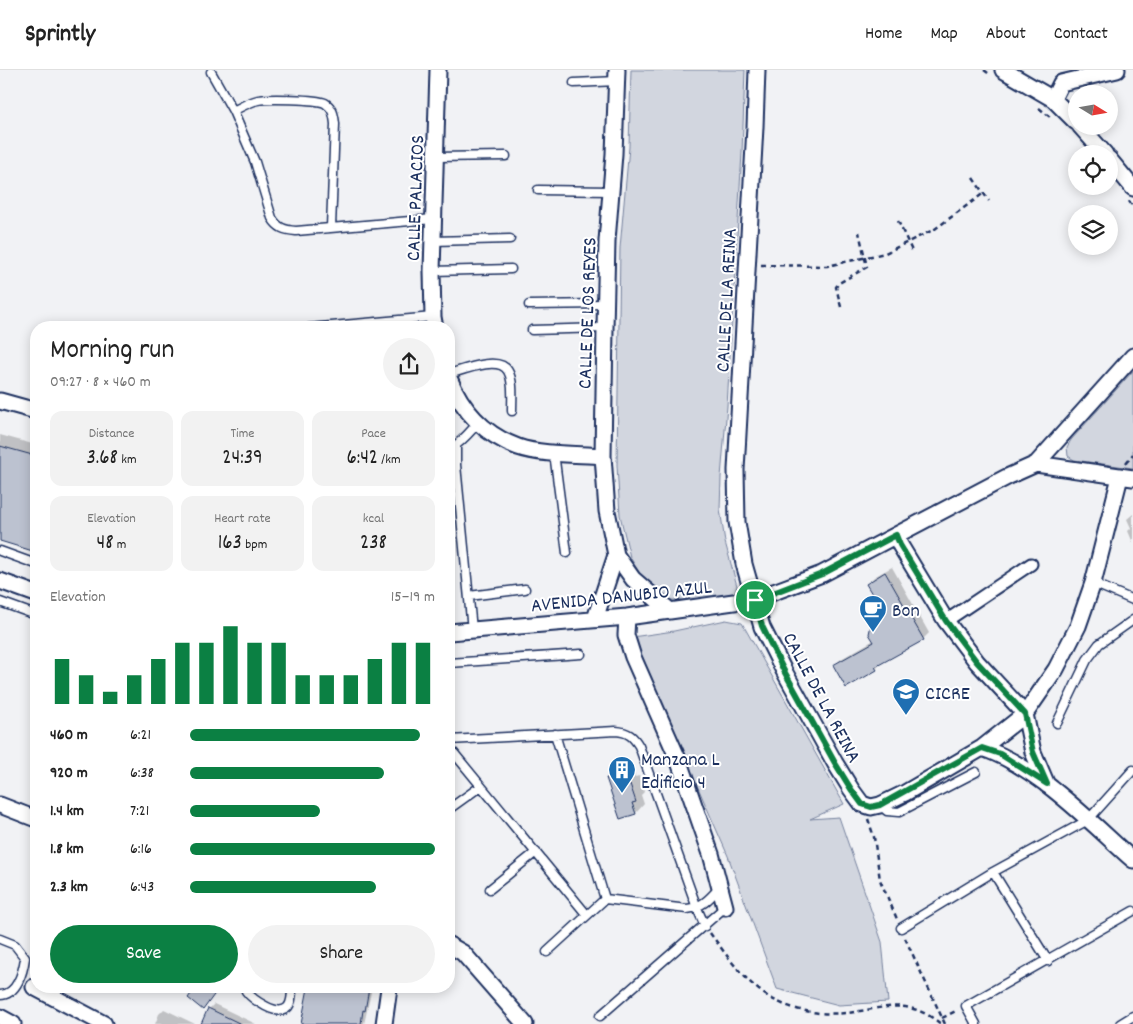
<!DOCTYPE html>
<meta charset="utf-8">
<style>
body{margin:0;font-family:Dekko,sans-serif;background:#f2f2f2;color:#222;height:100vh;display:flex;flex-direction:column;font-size:19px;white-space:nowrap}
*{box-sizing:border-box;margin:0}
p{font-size:16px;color:#767676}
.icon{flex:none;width:28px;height:28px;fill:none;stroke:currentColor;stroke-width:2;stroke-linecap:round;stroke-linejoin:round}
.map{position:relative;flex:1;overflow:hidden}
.panel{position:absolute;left:30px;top:251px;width:425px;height:672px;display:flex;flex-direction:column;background:#fff;border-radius:20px;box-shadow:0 2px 12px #0003}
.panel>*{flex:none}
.needle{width:32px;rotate:101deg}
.buttons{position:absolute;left:1068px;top:15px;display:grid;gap:10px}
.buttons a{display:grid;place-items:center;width:50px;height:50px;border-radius:50%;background:#fff;box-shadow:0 2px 12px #0003;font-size:25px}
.pin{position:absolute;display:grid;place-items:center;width:42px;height:42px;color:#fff;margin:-21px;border:2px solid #fff;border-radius:50%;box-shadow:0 1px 5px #0007}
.round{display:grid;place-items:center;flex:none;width:52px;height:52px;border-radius:26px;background:#f2f2f2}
.head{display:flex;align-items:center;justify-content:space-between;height:85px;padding:0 20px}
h1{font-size:28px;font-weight:600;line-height:38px}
.stats{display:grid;grid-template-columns:repeat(3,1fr);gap:8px;height:85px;padding:5px 20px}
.stats div{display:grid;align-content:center;border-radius:12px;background:#f2f2f2;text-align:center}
.stats b{font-size:21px;font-weight:600}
.stats small{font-size:14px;font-weight:400}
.stats p{font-size:14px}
.chart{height:140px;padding:10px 20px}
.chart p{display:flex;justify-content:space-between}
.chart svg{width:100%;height:90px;margin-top:5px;stroke:#0b8043;stroke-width:6}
.action{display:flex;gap:10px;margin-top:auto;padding:10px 20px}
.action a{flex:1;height:58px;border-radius:30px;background:#0b8043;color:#fff;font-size:20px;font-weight:600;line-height:58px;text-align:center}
.action a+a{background:#f2f2f2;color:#222}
ul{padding:0 20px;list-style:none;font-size:16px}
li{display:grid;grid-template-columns:80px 60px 1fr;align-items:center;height:38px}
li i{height:12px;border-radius:6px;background:#0b8043}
header{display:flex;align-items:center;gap:30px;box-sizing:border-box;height:70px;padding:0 25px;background:#fff;border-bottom:1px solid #e0e0e0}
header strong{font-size:24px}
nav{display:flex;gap:28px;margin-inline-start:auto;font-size:18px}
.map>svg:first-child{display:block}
</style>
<header>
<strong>Sprintly</strong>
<nav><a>Home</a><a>Map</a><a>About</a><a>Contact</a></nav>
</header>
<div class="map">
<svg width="1133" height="954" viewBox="0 0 1133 954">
<rect width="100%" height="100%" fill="#f1f2f5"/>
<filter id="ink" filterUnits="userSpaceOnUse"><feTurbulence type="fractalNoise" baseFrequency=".02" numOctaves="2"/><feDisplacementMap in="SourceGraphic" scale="10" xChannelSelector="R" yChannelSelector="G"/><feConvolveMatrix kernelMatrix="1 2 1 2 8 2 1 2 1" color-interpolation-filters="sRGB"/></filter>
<g filter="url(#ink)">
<path fill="#d2d6df" stroke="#76829e" d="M 631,0 L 745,0 L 742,83 L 727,336 L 721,407 L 720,439 L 725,472 L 737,516 L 735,522 L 728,526 L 682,530 L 669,530 L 658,525 L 646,514 L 630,487 L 620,445 L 617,395 L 620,178 L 629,77 Z
M 1133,301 L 1133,398 L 1074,390 L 1068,386 L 1067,377 L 1071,370 Z
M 726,550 L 742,553 L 844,734 L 810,749 L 839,747 L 882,872 L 888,932 L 839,935 L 777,919 L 728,786 L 632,567 L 674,561 Z"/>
<path fill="#0003" d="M 0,365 L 36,375 L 36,480 L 0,470 Z
M 1133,444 L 1133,473 L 1128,461 L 1131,458 L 1127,449 Z
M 892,497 L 929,563 L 923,569 L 882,592 L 876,599 L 835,595 L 841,589 L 874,570 L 874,550 L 884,542 L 868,514 L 874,507 Z
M 631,696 L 635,707 L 639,706 L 644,722 L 641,725 L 644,734 L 636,743 L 621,747 L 608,709 L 616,700 Z
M 197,918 L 219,918 L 203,938 L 189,928 Z
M 309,918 L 372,918 L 364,954 L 303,954 Z
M 214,934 L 256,954 L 202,954 L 209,939 Z
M 164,939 L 195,954 L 155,954 L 159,944 Z"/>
<path fill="#bcc2d0" stroke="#1b2f5e" d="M 0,376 L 36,386 L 36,482 L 0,471 Z
M 885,502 L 924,570 L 875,597 L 877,600 L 846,618 L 833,595 L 874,572 L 869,564 L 872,550 L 884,544 L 866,514 Z
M 623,704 L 626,715 L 630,714 L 636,732 L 632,733 L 636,744 L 620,749 L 606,708 Z
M 195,918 L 219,918 L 203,940 L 188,928 Z
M 308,918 L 369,918 L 365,941 L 363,940 L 361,954 L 301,954 Z
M 208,938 L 241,954 L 201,954 Z"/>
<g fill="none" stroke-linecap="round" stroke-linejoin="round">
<defs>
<path id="service" d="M 211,2 L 233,41 L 255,92 L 272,148 C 278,158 284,160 296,161 L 433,149
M 574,13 L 617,11
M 233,41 C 241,37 249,32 258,30 C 268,28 316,29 325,33 C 333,38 334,45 335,54 L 331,157
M 435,87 L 506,86
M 538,120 L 611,121
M 433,171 L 510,169
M 432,201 L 511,199
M 529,235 L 605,234
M 309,258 L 433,247
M 532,260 L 605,258
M 449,304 C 463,300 499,285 508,301 C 514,311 512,329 512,341
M 456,376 L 456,395 L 472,560
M 449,380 C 461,373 469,363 478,353
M 554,383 L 567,483
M 0,481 L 36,494
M 1093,513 L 1133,530
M 469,526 L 525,519
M 0,532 L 36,545
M 449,593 L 581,584
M 1057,653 L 1087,590 L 1099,574 L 1133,550
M 555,664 L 605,829
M 449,670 L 616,661 C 628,662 633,666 639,676 L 697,838 L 705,856
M 449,677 L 587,845
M 880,735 L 887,741 L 899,742 L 976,702
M 449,739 L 481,716
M 993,802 L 1048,891
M 490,819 L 536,782
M 605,829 L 687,839 C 703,837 710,828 720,817
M 901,858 L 993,802 L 1088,750 L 1133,700
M 0,869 L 15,875 L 25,888 C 23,902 17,925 0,925
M 547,882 L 605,829
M 247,918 L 246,921 C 252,929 278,948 288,937 C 292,932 292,924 292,918
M 600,946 L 725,837
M 976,954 L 966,936 L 1133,841
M 1120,954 L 1133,946"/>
<path id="pedestrian" d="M 946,551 L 1031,494"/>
<path id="minor" d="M 617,0 L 614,84 L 607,171 L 605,258 L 603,386 L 607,441 L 616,485 L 633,509 L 670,541
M 757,0 L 755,57 L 736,400 L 737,452 L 744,494 L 762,557 L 784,601 L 835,693 L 851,719 L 862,734 L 871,737 L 880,735 L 905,723 L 982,678 L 1025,644 L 1056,599 L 1078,556 L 1093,513 L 1120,407
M 1003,0 L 1053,29 L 1076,52
M 1053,29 L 1061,13 L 1117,0
M 1080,56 L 1105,84
M 1109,89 L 1133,118
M 435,258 L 433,247 L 432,201 L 438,0
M 449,308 C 462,340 485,365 518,377 C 541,385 577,384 603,386
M 0,331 L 36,341
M 1036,394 L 1133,408
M 896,465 L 900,475 L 946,551 L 977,592 L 1025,644 L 1033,682 L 1047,715
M 0,511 L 36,524
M 627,547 L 626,565 L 633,587 L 678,689 L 711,784 L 725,837
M 595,549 L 616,485
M 449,562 L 627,547 L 755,529 L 822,504 L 1007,407 L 1036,394 L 1133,286
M 982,678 C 1037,696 1090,752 1133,790
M 0,735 L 36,749
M 449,875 L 463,883 L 525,954
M 34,917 L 104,954
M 0,947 L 13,954
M 384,954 L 389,918"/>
</defs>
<use href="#service" stroke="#1b2f5e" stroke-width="11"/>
<use href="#pedestrian" stroke="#1b2f5e" stroke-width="15"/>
<use href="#minor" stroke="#1b2f5e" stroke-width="19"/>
<path stroke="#1b2f5e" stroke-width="2.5" stroke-dasharray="5 4" stroke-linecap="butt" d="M 984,0 L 991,5
M 1039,38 L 1050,47
M 973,108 L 989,131
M 1129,131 L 1133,137
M 898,151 L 913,183
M 761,195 L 827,196 L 885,183 L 935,159 L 984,123
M 841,237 L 836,217 L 839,213 L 867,197 L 859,162
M 1126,393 L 1133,384
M 868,749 L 874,767 L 880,810 L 897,849
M 710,863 C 728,887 748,917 776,931 C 798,942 822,945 847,943 C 886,938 907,927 941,954
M 905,868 L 945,954
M 942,948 L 958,940"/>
<use href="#service" stroke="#fff" stroke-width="8"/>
<use href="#pedestrian" stroke="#fff" stroke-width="11"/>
<use href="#minor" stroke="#fff" stroke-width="15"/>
</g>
</g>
<g fill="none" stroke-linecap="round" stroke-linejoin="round" filter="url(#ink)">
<defs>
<path id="route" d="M 896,465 L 900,475 L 946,551 L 977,592 L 1025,644 L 1033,682 L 1047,714 L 1000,684 L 982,678 L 880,735 L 871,737 L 862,734 L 851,719 L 835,693 L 784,601 L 762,556 L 755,530 L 822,504 Z"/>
</defs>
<use href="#route" stroke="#fff" stroke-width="10"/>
<use href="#route" stroke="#0b8043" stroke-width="6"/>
</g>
<defs>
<symbol id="cafe-pin" viewBox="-11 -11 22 30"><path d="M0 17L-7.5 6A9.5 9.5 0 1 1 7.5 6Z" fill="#1f6fb2" stroke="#fff"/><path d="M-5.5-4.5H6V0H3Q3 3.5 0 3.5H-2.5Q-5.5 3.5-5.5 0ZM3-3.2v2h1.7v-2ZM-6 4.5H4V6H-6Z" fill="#fff"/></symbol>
<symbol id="school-pin" viewBox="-11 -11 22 30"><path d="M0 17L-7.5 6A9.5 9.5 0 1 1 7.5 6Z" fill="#1f6fb2" stroke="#fff"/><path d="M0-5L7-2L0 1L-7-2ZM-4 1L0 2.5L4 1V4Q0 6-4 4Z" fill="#fff"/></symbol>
<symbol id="building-pin" viewBox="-11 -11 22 30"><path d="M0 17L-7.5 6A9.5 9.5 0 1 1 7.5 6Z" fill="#1f6fb2" stroke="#fff"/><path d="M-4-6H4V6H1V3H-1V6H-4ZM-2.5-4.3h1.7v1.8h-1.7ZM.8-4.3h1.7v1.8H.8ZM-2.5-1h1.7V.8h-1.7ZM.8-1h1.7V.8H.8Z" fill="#fff"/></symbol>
</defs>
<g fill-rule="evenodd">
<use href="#cafe-pin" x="857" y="523" width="32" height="43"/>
<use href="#school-pin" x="890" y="606" width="32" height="43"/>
<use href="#building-pin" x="606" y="684" width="32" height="43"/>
</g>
<g text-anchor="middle" stroke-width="4" stroke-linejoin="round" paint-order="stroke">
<g font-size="20" fill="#1b2f5e" stroke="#fff">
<text transform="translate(414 128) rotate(-88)" y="7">CALLE PALACIOS</text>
<text transform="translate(725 230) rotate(-87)" y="7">CALLE DE LA REINA</text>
<text transform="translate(586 243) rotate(-88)" y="7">CALLE DE LOS REYES</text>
<text transform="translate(621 525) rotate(-6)" y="7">AVENIDA DANUBIO AZUL</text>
<text transform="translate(823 627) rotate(62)" y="7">CALLE DE LA REINA</text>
</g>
<g font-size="20" fill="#1b2f5e" stroke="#fff" text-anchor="start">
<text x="892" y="546">Bon</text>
<text x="925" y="629">CICRE</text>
<text x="641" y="695">Manzana L<tspan x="641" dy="23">Edificio 4</tspan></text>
</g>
</g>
</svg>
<div class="buttons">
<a><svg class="needle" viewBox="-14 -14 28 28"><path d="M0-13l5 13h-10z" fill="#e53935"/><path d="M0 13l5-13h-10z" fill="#767676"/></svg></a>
<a><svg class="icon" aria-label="locate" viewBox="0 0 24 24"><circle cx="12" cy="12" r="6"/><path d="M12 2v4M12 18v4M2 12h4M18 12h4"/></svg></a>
<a><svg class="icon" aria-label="layers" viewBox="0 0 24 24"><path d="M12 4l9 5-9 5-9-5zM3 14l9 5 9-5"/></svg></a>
</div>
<div class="pin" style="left:755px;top:530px;background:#1e9e55"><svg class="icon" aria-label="arrive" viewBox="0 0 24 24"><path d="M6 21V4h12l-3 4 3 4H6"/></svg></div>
<section class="panel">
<div class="head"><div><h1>Morning run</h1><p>09:27 · 8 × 460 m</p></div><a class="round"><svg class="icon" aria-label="share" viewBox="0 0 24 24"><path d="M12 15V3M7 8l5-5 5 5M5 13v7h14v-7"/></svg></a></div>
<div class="stats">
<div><p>Distance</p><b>3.68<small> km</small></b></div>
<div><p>Time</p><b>24:39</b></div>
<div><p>Pace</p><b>6:42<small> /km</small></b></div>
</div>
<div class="stats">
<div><p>Elevation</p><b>48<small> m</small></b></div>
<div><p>Heart rate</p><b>163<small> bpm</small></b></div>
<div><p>kcal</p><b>238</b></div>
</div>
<div class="chart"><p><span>Elevation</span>15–19 m</p>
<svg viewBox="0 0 160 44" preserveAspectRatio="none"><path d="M5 44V22M15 44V30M25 44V38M35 44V30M45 44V22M55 44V14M65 44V14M75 44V6M85 44V14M95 44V14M105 44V30M115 44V30M125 44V30M135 44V22M145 44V14M155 44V14"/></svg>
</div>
<ul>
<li><b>460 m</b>6:21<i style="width:94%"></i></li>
<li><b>920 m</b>6:38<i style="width:79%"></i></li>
<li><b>1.4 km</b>7:21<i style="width:53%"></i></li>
<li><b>1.8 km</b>6:16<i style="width:100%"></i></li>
<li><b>2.3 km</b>6:43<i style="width:76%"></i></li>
</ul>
<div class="action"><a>Save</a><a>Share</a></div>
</section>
</div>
